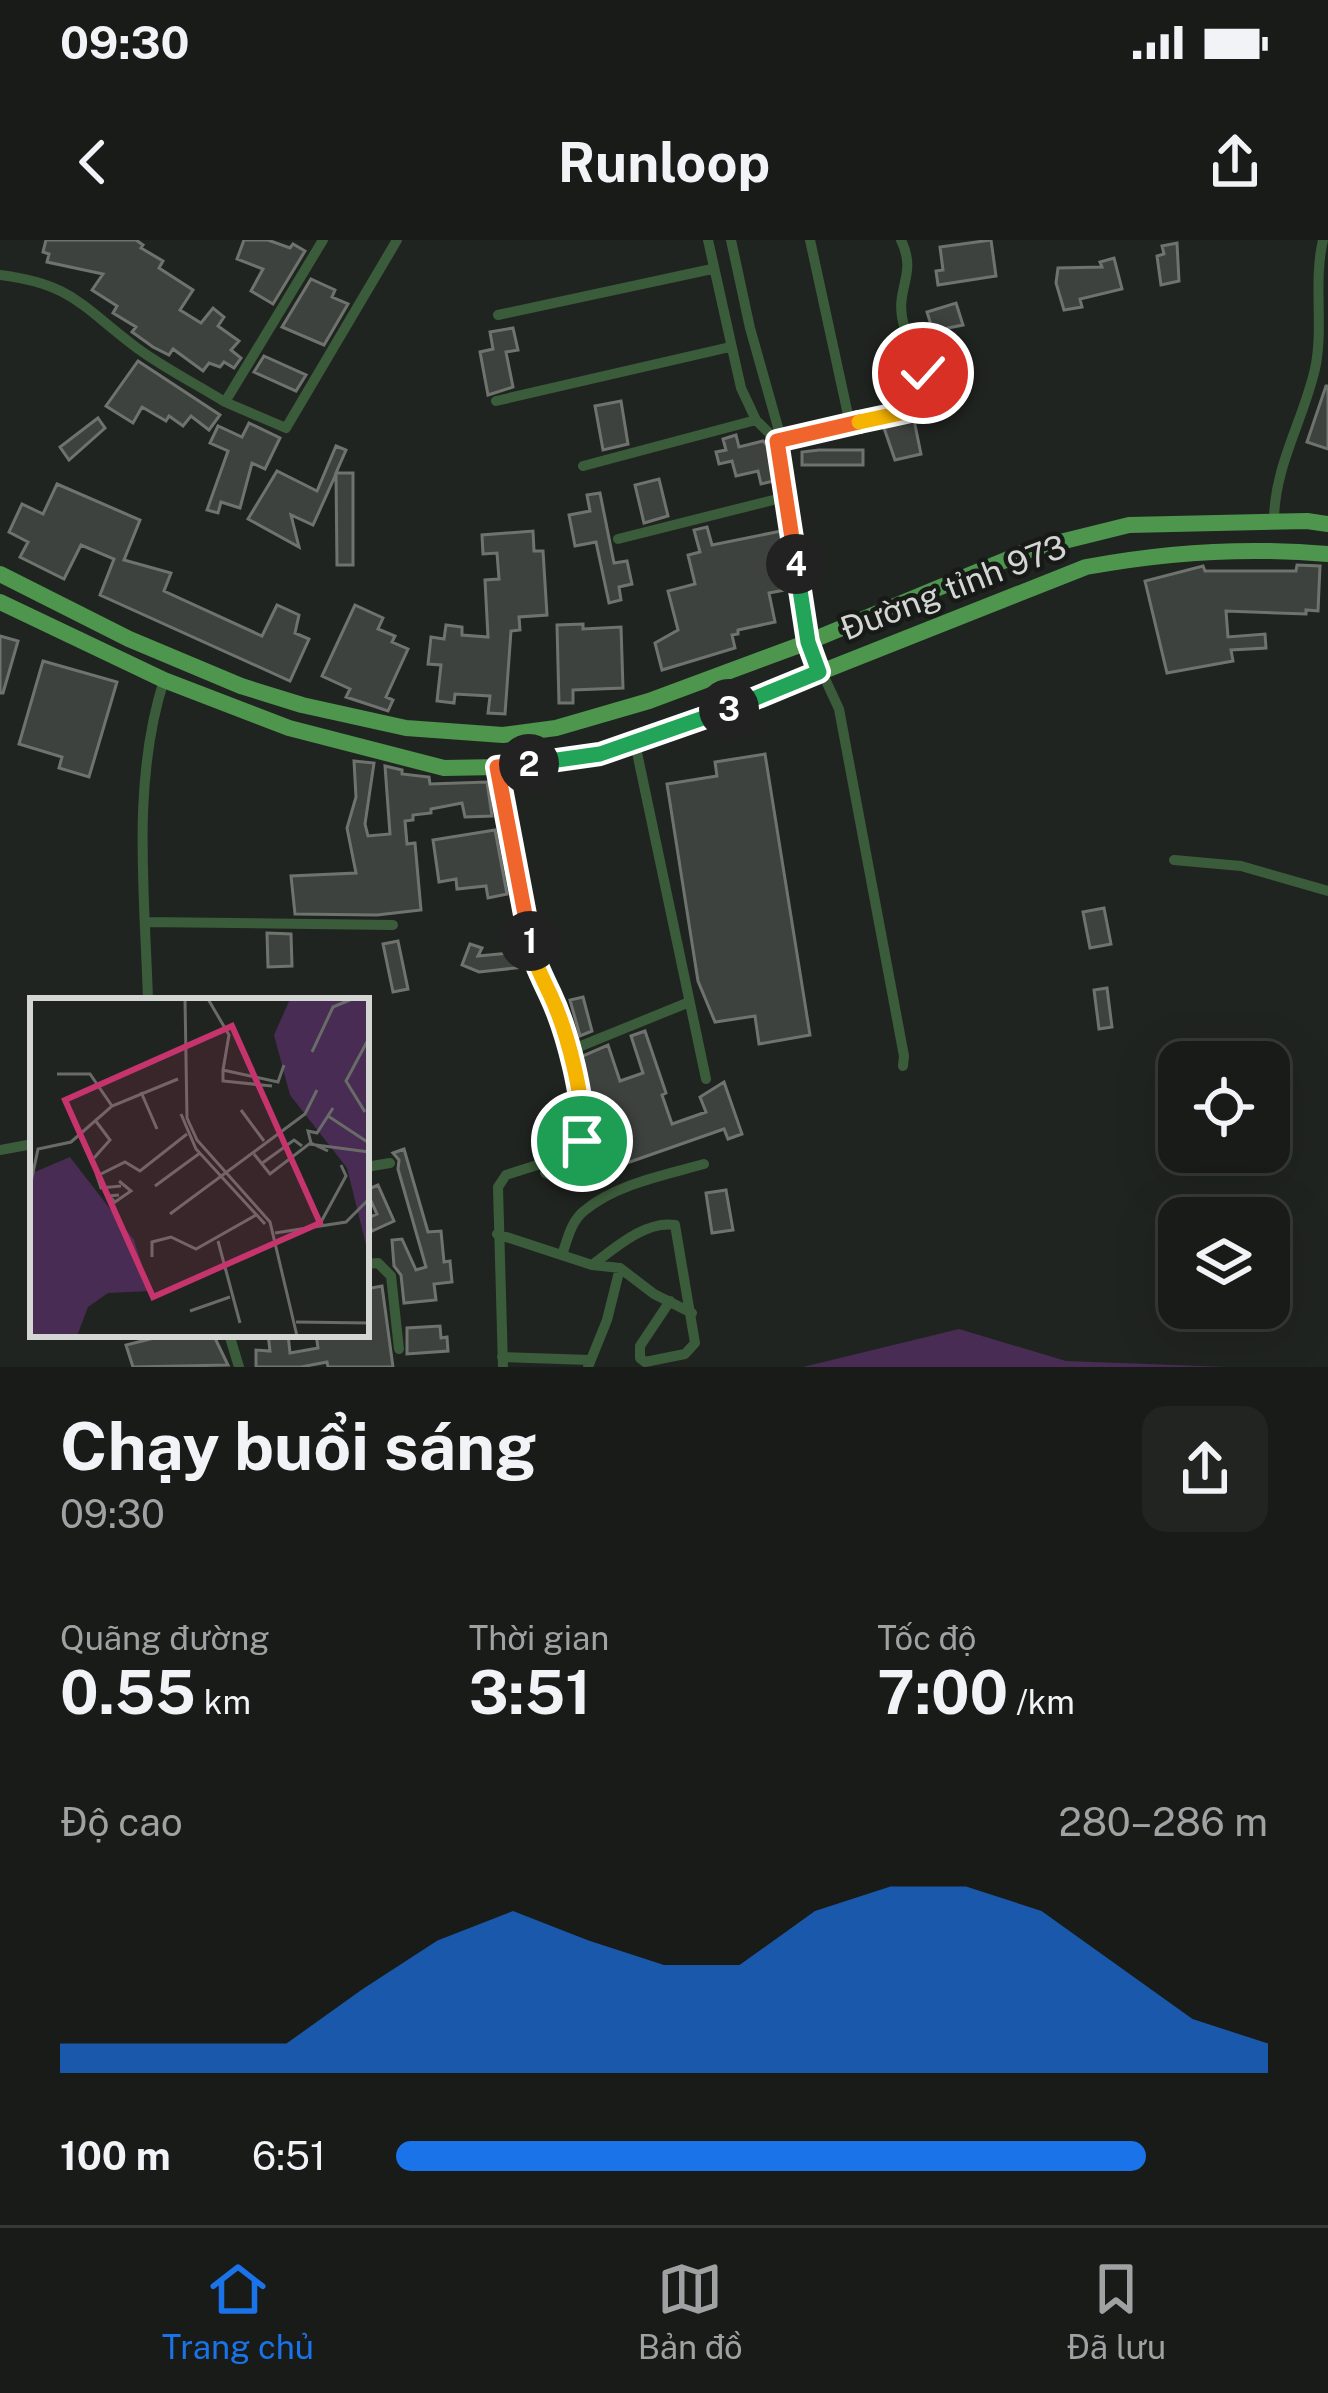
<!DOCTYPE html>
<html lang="vi">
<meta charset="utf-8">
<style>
body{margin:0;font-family:"Public Sans",sans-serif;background:#212421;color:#f1f3f6;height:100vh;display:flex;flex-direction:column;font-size:45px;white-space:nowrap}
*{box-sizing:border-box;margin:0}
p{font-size:39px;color:#9fa1a2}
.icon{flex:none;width:66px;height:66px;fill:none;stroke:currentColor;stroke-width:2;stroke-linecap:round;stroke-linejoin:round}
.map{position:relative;height:1127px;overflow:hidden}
.drawer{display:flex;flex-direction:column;background:#181b18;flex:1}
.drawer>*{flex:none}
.controls{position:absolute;left:1158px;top:801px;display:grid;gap:24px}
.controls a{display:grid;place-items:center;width:132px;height:132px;border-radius:24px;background:#181b18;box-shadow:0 12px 48px #0002,0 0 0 3px #363937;font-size:60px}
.pin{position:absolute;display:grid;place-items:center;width:102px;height:102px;color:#fff;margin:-51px;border:6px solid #fff;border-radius:50%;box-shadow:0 3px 12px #0007}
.km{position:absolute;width:60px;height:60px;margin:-30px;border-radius:50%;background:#222;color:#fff;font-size:33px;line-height:60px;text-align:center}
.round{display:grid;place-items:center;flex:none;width:126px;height:126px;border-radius:24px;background:#212421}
.summary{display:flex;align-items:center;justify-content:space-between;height:204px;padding:0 60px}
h1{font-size:66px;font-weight:700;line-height:90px}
.stats{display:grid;grid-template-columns:repeat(3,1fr);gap:18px;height:204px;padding:12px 60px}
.stats div{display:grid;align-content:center}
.stats b{font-size:60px;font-weight:700}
.stats small{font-size:33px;font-weight:400}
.stats p{font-size:33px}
.chart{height:336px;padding:24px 60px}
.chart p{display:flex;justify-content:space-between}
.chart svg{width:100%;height:216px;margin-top:12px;fill:#1a73e8;opacity:.7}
ul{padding:0 60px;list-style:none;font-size:39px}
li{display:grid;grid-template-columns:192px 144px 1fr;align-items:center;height:90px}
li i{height:30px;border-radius:15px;background:#1a73e8}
.status{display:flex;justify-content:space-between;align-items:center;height:84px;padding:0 60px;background:#181b18;direction:ltr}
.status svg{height:33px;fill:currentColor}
header{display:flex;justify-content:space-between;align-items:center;height:156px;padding:0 60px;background:#181b18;font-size:54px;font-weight:700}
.tabs{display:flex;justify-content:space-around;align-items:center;height:168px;border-top:3px solid #363937;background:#181b18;font-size:33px;color:#9fa1a2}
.tabs a{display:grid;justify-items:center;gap:6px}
.tabs .selected{color:#1a73e8}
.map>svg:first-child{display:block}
</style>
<div class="status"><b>09:30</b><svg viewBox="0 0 49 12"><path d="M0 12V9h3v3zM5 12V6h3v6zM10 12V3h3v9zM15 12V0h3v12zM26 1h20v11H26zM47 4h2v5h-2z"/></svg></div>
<header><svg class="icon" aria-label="back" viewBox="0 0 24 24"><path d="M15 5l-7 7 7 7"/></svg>Runloop<svg class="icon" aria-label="share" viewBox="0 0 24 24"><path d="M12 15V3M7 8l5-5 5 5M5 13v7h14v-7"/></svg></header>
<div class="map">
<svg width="1328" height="1127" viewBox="0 0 1328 1127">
<rect width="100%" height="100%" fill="#202420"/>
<path fill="#482c53" d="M 959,1089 L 1066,1121 L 1228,1127 L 803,1127 Z"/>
<path fill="#3e423e" stroke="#6f736e" stroke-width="3" d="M 46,0 L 136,0 L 143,5 L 141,8 L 163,21 L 159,28 L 193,50 L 180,70 L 201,83 L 213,68 L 224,77 L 218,86 L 239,101 L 231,110 L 241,118 L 234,128 L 224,122 L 220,127 L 209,123 L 203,131 L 173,109 L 169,115 L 153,107 L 132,92 L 136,87 L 113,73 L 117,66 L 92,50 L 103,34 L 47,22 L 49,14 L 43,12 Z
M 244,0 L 268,0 L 290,8 L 293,4 L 305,11 L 273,64 L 251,51 L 263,29 L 237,19 Z
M 991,0 L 996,36 L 938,45 L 936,31 L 943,30 L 940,7 Z
M 1177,3 L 1179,41 L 1161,45 L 1157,16 L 1164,14 L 1162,6 Z
M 1114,18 L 1122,49 L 1080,59 L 1082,67 L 1064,70 L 1056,43 L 1058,28 L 1102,27 L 1100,22 Z
M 311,39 L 335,50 L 332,57 L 348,64 L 324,105 L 282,87 Z
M 956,63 L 963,85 L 933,91 L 927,72 Z
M 513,88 L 518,110 L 506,112 L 513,147 L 488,155 L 480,112 L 493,109 L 490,92 Z
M 264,116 L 306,135 L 296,151 L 254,132 Z
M 138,121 L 220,175 L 209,190 L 191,176 L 183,186 L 169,176 L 166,181 L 142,167 L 133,183 L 106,166 Z
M 1326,146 L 1328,146 L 1328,209 L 1307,202 Z
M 621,161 L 628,204 L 603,210 L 595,166 Z
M 98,178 L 105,188 L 69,220 L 60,207 Z
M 914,180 L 921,214 L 895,220 L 884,188 Z
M 249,183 L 280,198 L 265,229 L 252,223 L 240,268 L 221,262 L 218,273 L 207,270 L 228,211 L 210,203 L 218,186 L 242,197 Z
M 736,195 L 739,207 L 763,201 L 768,206 L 773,241 L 761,244 L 758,231 L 736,236 L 732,221 L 719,224 L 716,212 L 726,210 L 723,199 Z
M 336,206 L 346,210 L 336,233 L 353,233 L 353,325 L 337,325 L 336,234 L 313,285 L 291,275 L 299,307 L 248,279 L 277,231 L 317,251 Z
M 819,210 L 863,210 L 863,225 L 802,225 L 802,212 Z
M 659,239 L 668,276 L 644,283 L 635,245 Z
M 57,244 L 140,280 L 124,320 L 171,333 L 164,351 L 262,396 L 277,365 L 299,375 L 295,393 L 309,399 L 290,441 L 100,355 L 114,319 L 81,305 L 64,339 L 20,317 L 28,302 L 9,292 L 22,264 L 43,274 Z
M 600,253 L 614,323 L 627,321 L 632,344 L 619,347 L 621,360 L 609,363 L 596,302 L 575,306 L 569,275 L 590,271 L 587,255 Z
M 707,287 L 712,305 L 781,291 L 790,349 L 769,353 L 775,382 L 738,390 L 738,394 L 732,395 L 735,408 L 662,430 L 655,403 L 678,390 L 668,351 L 695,344 L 688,315 L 700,312 L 694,290 Z
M 533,291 L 534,311 L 543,311 L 547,375 L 519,377 L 520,390 L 511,391 L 505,474 L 488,473 L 490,456 L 455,454 L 454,463 L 437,461 L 441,425 L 428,424 L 431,397 L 444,399 L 446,385 L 462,387 L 462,395 L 488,397 L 485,340 L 499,339 L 497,313 L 483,314 L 482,295 Z
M 1297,325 L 1320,326 L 1318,371 L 1306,370 L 1306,374 L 1226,371 L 1228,397 L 1265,394 L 1266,408 L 1231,410 L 1233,421 L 1167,433 L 1145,341 L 1203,326 L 1205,331 L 1296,331 Z
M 355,365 L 383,378 L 378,389 L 395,396 L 392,402 L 408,409 L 386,457 L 393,460 L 388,471 L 346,457 L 350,449 L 322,436 Z
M 583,384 L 583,389 L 621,387 L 623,448 L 573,450 L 573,463 L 559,463 L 557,385 Z
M 0,396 L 18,401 L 3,453 L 0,453 Z
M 43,421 L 117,442 L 89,537 L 59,528 L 62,517 L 19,504 Z
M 765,514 L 810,795 L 759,804 L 755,776 L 715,782 L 698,741 L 667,544 L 717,536 L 715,522 Z
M 354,521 L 374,523 L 365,584 L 368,596 L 390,594 L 385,526 L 402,530 L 402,534 L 429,537 L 430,544 L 487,542 L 492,576 L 465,577 L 462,563 L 431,569 L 431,573 L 413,575 L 413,580 L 405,581 L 407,604 L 415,603 L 421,670 L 377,675 L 295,674 L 291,636 L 356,633 L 347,588 L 356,557 Z
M 495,590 L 507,654 L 488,658 L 486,646 L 457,649 L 456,639 L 439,642 L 433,600 Z
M 1104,668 L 1111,704 L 1090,708 L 1083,672 Z
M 267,693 L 291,694 L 292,726 L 268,727 Z
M 398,701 L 408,749 L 393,752 L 383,704 Z
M 470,704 L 482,708 L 478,716 L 521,712 L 525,727 L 479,732 L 462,725 Z
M 1107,748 L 1112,787 L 1099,789 L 1094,750 Z
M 583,757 L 592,791 L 580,796 L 570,760 Z
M 645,791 L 666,853 L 662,855 L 672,884 L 706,872 L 700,857 L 724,842 L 742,894 L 728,899 L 724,889 L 604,931 L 591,894 L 591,865 L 578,818 L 608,805 L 620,841 L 643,833 L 631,796 Z
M 404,909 L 428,992 L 441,991 L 444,1022 L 450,1021 L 452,1042 L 434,1044 L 436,1060 L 404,1063 L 401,1035 L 394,1026 L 392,1000 L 402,999 L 416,1030 L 426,1027 L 398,929 L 399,920 L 393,913 Z
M 378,945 L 394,981 L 372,991 L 366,979 L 377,974 L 366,950 Z
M 726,950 L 733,990 L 712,993 L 706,953 Z
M 382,1046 L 393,1127 L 328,1127 L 327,1122 L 301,1127 L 256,1127 L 256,1110 L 270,1111 L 268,1094 L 288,1094 L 290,1113 L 318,1108 L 316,1094 L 366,1094 L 366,1049 Z
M 440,1086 L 441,1098 L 447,1097 L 448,1111 L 407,1114 L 407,1088 Z
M 170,1094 L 213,1094 L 228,1125 L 133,1127 L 126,1105 Z"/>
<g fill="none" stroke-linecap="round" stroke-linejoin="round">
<path stroke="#3b5c3a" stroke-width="10" d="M 708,0 L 741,148 L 756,180 L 777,201 L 808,402 L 839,469 L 904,816 L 903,826
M 731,0 L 750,88 L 781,198
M 810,0 L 850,184
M 0,35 C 73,44 82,67 137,108 C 164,128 196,144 225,162 L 323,0
M 498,75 L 712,29
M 496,161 L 730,107
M 225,162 L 286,188 L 397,0
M 777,201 L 920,169 L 925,162 C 927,130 907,107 902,77 C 897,46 917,33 901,0
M 583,226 L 756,180
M 1274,281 C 1274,227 1303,181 1315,129 C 1324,87 1313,43 1323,0
M 618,299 L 785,257
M 635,503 L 706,839
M 498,527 L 518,655 L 535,727 L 552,756 L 581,867 L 581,908 L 572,914 L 506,935 L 498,947 L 503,1127
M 1174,620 L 1241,626 L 1328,651
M 146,682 L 393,685
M 148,761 C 145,654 131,543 164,440
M 571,810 L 687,763
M 0,910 L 33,904
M 550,924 L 545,933 L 554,937 L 568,934 L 580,909
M 366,927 L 390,923
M 497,994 L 592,1025 L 620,1028 L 654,1054 L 692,1073
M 562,1015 C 567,1001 571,981 584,971 C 616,944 665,935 704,924
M 366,1024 L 378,1023 L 391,1036 L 399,1109
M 592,1025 C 615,1008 646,980 675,985 L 695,1103 L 685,1114 L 645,1122 L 640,1118 L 640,1106 L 670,1061
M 229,1094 L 239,1127
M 502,1117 L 590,1120
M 588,1127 L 607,1080 L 620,1028"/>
<path stroke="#4e954e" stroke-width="16" d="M 0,334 L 129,399 L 241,446 L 302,465 L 406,488 L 503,495 L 556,488 L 649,461 L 808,402 L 1032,309 L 1129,285 L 1307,281 L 1328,284
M 0,362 L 164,440 L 289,488 L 444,528 L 498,527 L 600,514 L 695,482 L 1086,327 C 1166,312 1247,307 1328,314"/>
</g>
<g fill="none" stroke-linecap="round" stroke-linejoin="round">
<defs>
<path id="split-1" d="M 530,701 C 534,722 541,735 550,754 C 567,790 586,861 582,901"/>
<path id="split-2" d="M 529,524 L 497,527 L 530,701"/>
<path id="split-3" d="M 529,524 L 600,514 L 729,469"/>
<path id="split-4" d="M 729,469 L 819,432 L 808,402 L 796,324"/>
<path id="split-5" d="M 796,324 L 777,201 L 859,182"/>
<path id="split-6" d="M 859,182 L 920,169 L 925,162 L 923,133"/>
</defs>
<use href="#split-1" stroke="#fff" stroke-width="24"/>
<use href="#split-2" stroke="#fff" stroke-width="24"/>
<use href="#split-3" stroke="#fff" stroke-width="24"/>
<use href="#split-4" stroke="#fff" stroke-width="24"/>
<use href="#split-5" stroke="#fff" stroke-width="24"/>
<use href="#split-6" stroke="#fff" stroke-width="24"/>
<use href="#split-1" stroke="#f5b400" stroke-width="15"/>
<use href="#split-2" stroke="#f0652b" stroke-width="15"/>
<use href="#split-3" stroke="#22a559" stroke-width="15"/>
<use href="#split-4" stroke="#22a559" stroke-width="15"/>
<use href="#split-5" stroke="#f0652b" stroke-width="15"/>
<use href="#split-6" stroke="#f5b400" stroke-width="15"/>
</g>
<g text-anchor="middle" stroke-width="9" stroke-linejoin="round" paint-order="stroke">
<g font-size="33" fill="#d3d6d3" stroke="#171a17">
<text transform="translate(953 347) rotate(-21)" y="12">Đường tỉnh 973</text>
</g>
</g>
<g transform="translate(30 758)">
<rect width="339" height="339" fill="#202420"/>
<path d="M 260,1 L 339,1 L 339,259 L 317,170 L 260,97 L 244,37 ZM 40,159 L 104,242 L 120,293 L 78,295 L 58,309 L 47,338 L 0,338 L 0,176 Z" fill="#482c53"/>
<path fill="none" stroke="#686b68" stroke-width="3" d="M 155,1 L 157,120 L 167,142 L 240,224 L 267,338M 178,1 L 199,37 L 193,72 L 248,84 L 254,67M 282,54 L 303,9 L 322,1M 193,72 L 193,83 L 242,88M 27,76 L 60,76 L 82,108M 111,94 L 127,131M 211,112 L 234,143M 335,114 L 316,83 L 339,40M 151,116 L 166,151 L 235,226M 298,118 L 339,145M 298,153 L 281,145 L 278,133 L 287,135 L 303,110M 224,156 L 240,176 L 279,146 L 339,154M 64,160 L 80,142 L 65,122M 231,166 L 264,142 L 272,148M 91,188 L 71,190 L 67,178 L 95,164 L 110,173 L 157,136M 125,188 L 170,155M 0,189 L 8,151 L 41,144 L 82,108 L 148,81M 89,197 L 79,198 L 85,204 L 101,193 L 89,183M 140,216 L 275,116 L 287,92M 291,224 L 316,178 L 311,167M 245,235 L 316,224 L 339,201M 188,243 L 210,325M 122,259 L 122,244 L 141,239 L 166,251 L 226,217M 160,313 L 200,299M 266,324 L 339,325"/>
<path fill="#c5346d" fill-opacity="0.15" stroke="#c5346d" stroke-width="6" d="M 202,28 L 290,225 L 123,299 L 35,102 Z"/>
<rect width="339" height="339" fill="none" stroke="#d3d6d3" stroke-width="6"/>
</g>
</svg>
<div class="controls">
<a><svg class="icon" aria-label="locate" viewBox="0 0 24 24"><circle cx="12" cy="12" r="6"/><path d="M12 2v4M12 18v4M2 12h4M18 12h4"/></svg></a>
<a><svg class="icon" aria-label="layers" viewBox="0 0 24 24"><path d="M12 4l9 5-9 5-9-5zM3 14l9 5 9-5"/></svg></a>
</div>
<div class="pin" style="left:582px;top:901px;background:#1e9e55"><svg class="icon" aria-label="arrive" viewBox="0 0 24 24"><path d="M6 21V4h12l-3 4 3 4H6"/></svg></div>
<div class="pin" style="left:923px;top:133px;background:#d93025"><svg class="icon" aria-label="check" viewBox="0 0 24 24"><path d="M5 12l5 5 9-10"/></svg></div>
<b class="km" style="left:530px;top:701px">1</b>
<b class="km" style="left:529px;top:524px">2</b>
<b class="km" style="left:729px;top:469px">3</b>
<b class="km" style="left:796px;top:324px">4</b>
</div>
<section class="drawer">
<div class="summary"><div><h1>Chạy buổi sáng</h1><p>09:30</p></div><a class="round"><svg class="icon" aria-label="share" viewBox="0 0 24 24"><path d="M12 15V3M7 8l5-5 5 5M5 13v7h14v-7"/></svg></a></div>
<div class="stats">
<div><p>Quãng đường</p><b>0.55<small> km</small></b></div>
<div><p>Thời gian</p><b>3:51</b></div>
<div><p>Tốc độ</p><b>7:00<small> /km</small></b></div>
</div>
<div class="chart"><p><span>Độ cao</span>280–286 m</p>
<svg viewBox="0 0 160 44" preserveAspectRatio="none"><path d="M0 44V38L10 38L20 38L30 38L40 27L50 17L60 11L70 17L80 22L90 22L100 11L110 6L120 6L130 11L140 22L150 33L160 38V44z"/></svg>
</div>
<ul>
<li><b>100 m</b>6:51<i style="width:86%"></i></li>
</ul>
</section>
<nav class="tabs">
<a class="selected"><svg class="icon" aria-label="home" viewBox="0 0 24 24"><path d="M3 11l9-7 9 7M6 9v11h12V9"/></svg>Trang chủ</a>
<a><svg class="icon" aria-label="map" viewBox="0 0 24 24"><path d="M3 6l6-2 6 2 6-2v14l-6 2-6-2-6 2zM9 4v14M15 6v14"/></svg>Bản đồ</a>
<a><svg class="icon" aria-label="saved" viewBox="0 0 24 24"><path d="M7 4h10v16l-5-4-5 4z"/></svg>Đã lưu</a>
</nav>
